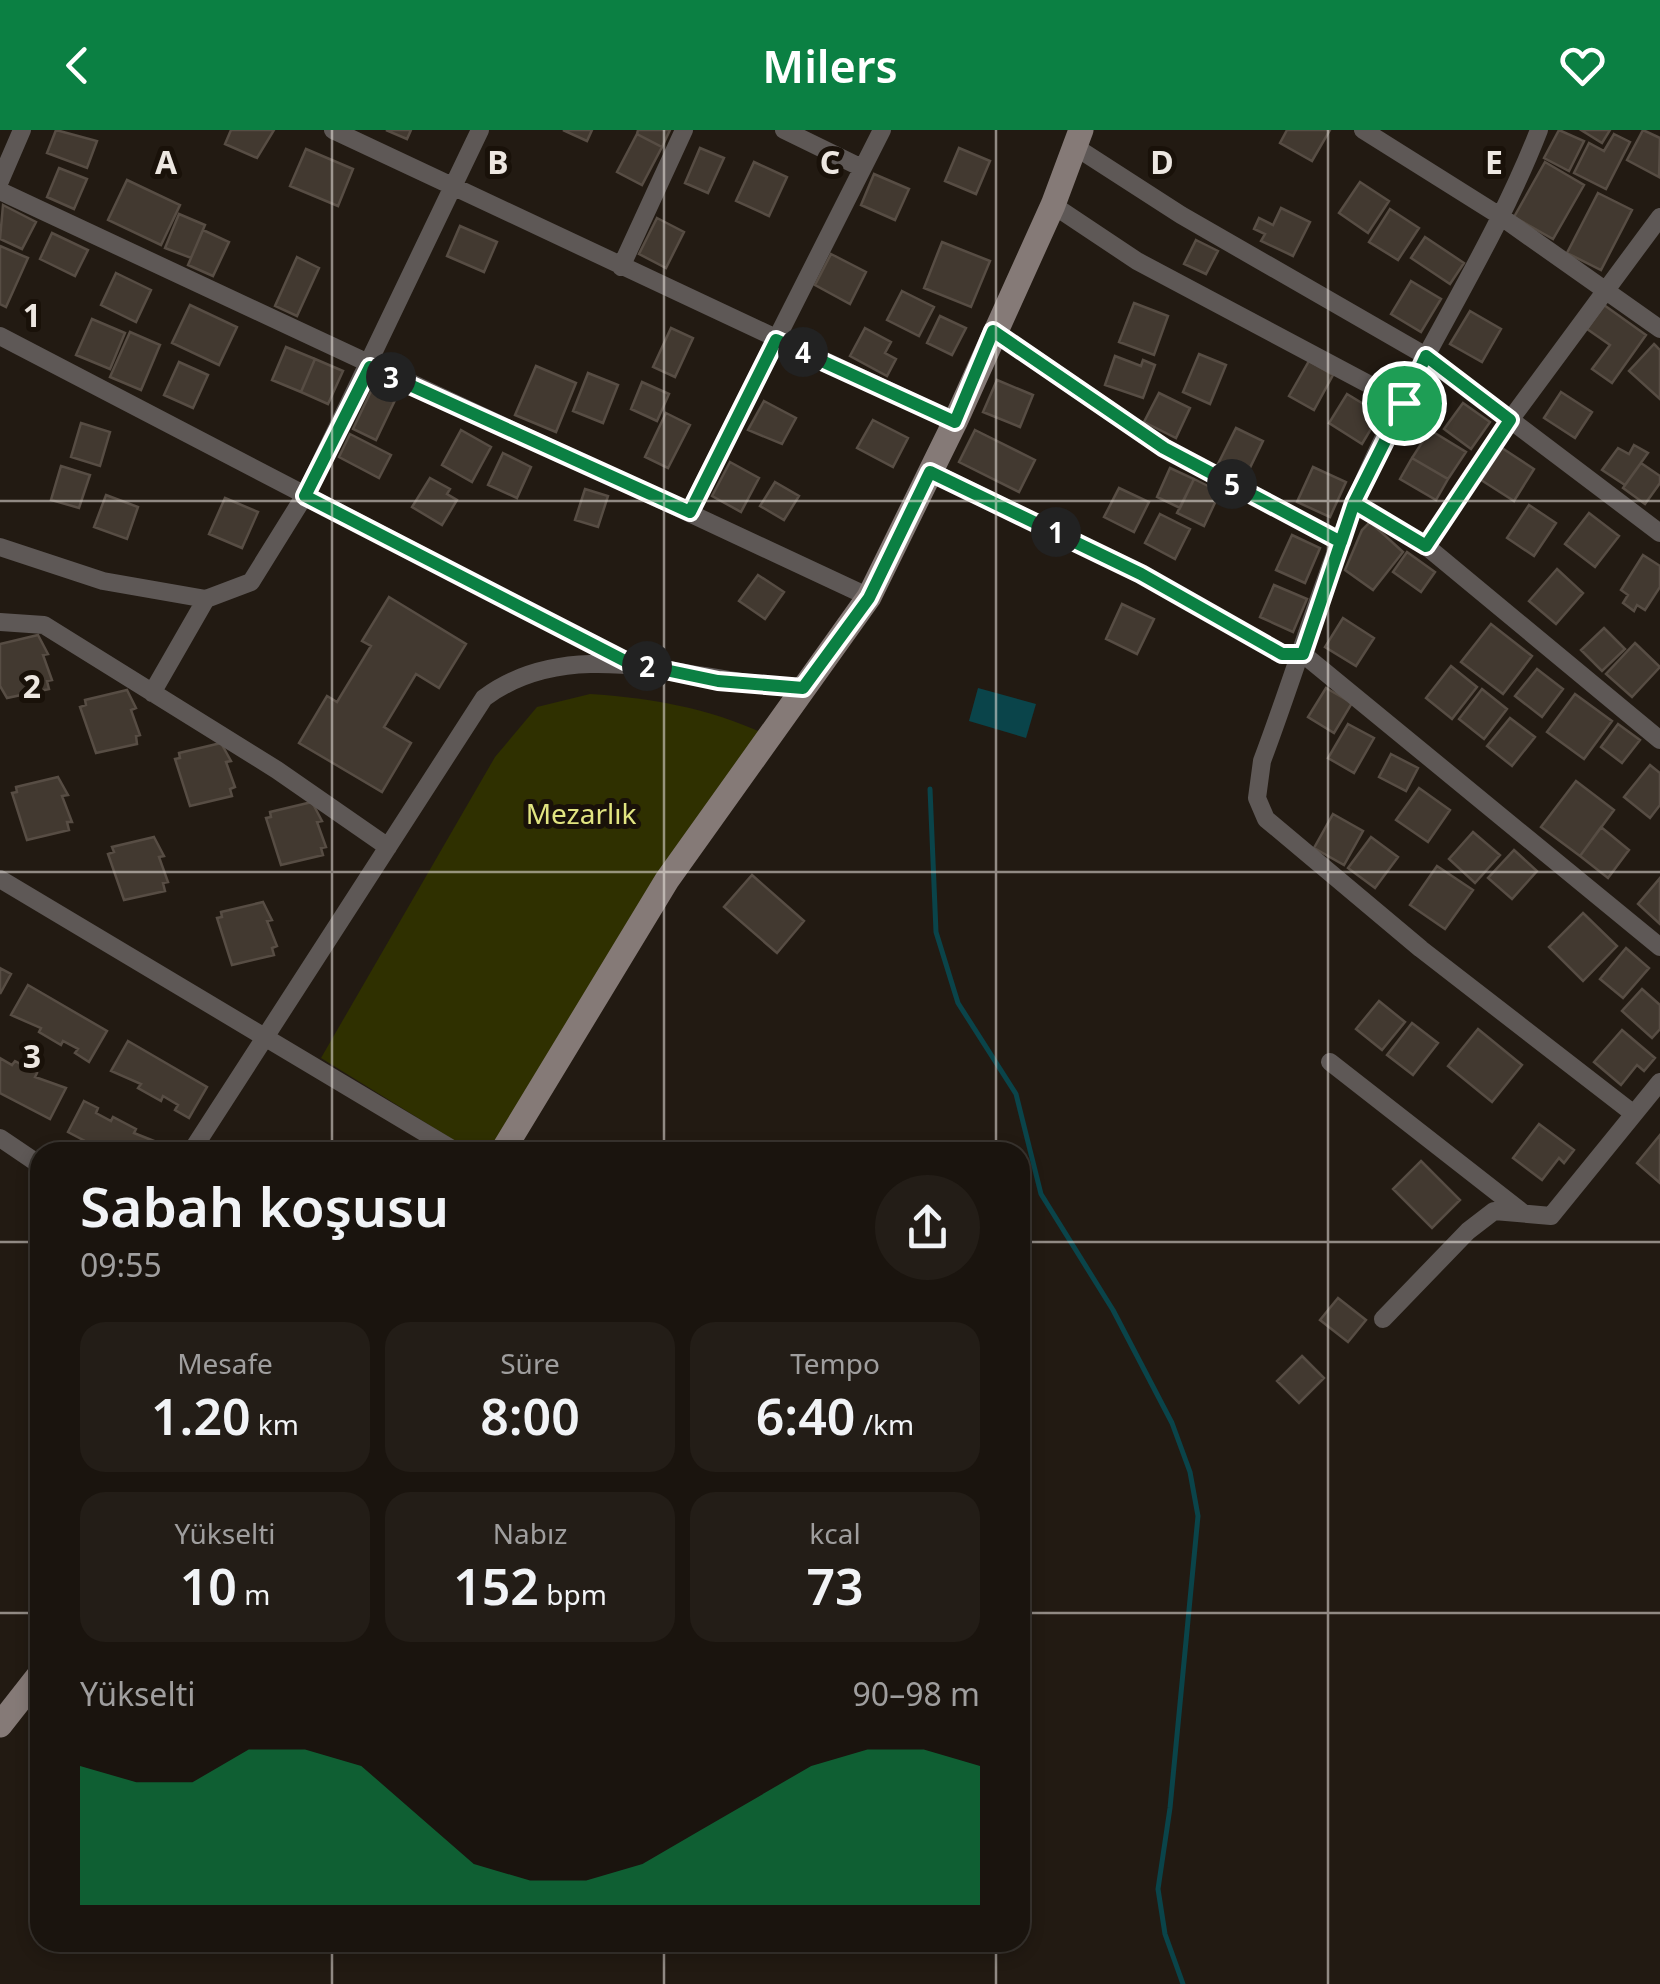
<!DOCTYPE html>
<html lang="tr">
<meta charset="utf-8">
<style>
body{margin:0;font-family:"Noto Sans",sans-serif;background:#231d17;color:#f1f3f6;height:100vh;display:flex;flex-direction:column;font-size:38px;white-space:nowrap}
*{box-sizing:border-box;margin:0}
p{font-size:32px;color:#9f9e9e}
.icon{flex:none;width:55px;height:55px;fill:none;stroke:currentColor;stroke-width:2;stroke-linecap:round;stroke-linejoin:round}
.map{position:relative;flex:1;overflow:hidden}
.sheet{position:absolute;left:30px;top:1012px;width:1000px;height:810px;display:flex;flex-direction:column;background:#1a140e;border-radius:30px;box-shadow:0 5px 15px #0003,0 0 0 2px #38332e}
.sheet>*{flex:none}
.pin{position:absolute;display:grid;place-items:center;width:85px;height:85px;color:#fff;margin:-42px;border:5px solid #fff;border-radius:50%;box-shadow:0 2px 10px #0007}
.km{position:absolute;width:50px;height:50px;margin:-25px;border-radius:50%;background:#222;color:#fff;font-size:28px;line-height:50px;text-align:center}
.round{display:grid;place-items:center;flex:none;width:105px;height:105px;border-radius:52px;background:#231d17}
.headline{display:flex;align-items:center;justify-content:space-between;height:170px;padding:0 50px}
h1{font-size:55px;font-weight:600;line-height:75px}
.stats{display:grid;grid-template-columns:repeat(3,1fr);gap:15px;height:170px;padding:10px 50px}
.stats div{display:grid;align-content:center;border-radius:25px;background:#231d17;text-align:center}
.stats b{font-size:50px;font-weight:600}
.stats small{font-size:28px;font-weight:400}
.stats p{font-size:28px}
.chart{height:280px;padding:20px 50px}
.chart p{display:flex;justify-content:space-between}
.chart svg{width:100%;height:180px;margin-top:10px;fill:#0b8043;opacity:.7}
header{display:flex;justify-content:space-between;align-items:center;height:130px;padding:0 50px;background:#0b8043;color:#fff;font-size:45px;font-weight:600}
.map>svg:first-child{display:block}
</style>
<header><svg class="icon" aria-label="back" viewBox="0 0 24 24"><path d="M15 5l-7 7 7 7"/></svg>Milers<svg class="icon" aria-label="heart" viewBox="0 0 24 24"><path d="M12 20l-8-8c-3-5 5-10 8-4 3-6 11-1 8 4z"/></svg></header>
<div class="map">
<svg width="1660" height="1854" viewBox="0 0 1660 1854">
<rect width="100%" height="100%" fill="#221a12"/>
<path fill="#2f3000" d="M 590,564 C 652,568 708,578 765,604 L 492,1022 L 473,1022 L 321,928 L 495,627 L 537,577 Z"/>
<path fill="#0a444a" d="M 978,558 L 1036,574 L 1026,608 L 969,591 Z"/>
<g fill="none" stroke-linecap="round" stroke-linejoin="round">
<path stroke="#0a444a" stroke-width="5" d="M 930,659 L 936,802 L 958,873 L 1016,964 L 1041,1064 L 1113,1180 L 1172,1293 L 1190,1342 L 1198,1386 L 1170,1678 L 1158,1759 L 1165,1804 L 1183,1854"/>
</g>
<path fill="#423930" stroke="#574d44" stroke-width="2.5" d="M 56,0 L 97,11 L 87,38 L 47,23 Z
M 231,0 L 274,0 L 257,28 L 225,14 Z
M 386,0 L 411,0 L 407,9 Z
M 563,0 L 592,0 L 587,11 Z
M 638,0 L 670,0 L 662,17 L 637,4 Z
M 1287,0 L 1330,0 L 1312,31 L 1280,13 Z
M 1559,0 L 1584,11 L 1569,41 L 1544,28 Z
M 1581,0 L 1610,0 L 1602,13 Z
M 1643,0 L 1660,8 L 1659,47 L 1627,30 Z
M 637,4 L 662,17 L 642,55 L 617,42 Z
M 1614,4 L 1630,12 L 1606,59 L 1574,43 L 1589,13 L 1604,21 Z
M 700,18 L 724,28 L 708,63 L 685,53 Z
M 959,18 L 990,31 L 976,64 L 945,51 Z
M 306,19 L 353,39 L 338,76 L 290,56 Z
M 754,32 L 787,47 L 769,86 L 736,71 Z
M 1545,32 L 1584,55 L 1553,109 L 1514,87 Z
M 59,38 L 87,49 L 74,79 L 47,67 Z
M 874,44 L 909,59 L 895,90 L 861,75 Z
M 127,50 L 180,75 L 161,115 L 108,90 Z
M 1360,52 L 1389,71 L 1368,103 L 1339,83 Z
M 1598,63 L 1632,80 L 1601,140 L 1567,123 Z
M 3,75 L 36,92 L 22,119 L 0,109 Z
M 1281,78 L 1310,92 L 1293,126 L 1261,111 L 1265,104 L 1254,99 L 1259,88 L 1273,95 Z
M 1390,79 L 1419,98 L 1398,130 L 1369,112 Z
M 179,84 L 205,95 L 191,128 L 165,118 Z
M 657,88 L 684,102 L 666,138 L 639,124 Z
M 460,96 L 497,112 L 484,142 L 447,126 Z
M 203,100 L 229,112 L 213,146 L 188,135 Z
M 52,103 L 88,120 L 75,146 L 40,129 Z
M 1425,107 L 1464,133 L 1450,154 L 1411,128 Z
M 1196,110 L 1218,121 L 1206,144 L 1184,134 Z
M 942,112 L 990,131 L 971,177 L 924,158 Z
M 0,116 L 28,128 L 6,177 L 0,174 Z
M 831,124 L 866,142 L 850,174 L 815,155 Z
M 297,127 L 319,138 L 297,186 L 275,176 Z
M 116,143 L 151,160 L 136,192 L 101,175 Z
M 1411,151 L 1441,169 L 1421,202 L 1391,184 Z
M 902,161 L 934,177 L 919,206 L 887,190 Z
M 1134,173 L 1168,186 L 1154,225 L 1119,212 Z
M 190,175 L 237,197 L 219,235 L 172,213 Z
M 1604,175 L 1646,205 L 1612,253 L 1592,239 L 1610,215 L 1587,199 Z
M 1470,181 L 1501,199 L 1482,232 L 1450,214 Z
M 940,186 L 966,198 L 952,225 L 927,213 Z
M 92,189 L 125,203 L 110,239 L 76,225 Z
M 671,198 L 693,208 L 675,247 L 653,237 Z
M 865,198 L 891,212 L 885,223 L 896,229 L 887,246 L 850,226 Z
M 130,202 L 160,215 L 141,260 L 110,247 Z
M 1654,214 L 1660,220 L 1660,269 L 1629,241 Z
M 286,217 L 315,229 L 301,262 L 272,250 Z
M 1199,224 L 1226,235 L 1210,274 L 1183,262 Z
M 1115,226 L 1141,236 L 1143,230 L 1155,235 L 1143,268 L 1105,255 Z
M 315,229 L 343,241 L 328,274 L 301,262 Z
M 1309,231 L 1333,245 L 1314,280 L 1289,266 Z
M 179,232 L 208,245 L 193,278 L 164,265 Z
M 536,236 L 576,253 L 556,302 L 515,285 Z
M 588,243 L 618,255 L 603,293 L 573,281 Z
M 997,250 L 1033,265 L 1020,297 L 983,282 Z
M 642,252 L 669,264 L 657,291 L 631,279 Z
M 373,257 L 396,268 L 376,310 L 353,299 Z
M 1561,262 L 1592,282 L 1575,308 L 1544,288 Z
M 1159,263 L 1190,278 L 1176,308 L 1144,292 Z
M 1347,264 L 1380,284 L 1362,314 L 1329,293 Z
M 764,271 L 796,288 L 782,314 L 748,300 Z
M 1463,273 L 1490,292 L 1471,319 L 1444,299 Z
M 666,283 L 690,295 L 668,338 L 645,327 Z
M 873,290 L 908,308 L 893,337 L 857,318 Z
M 81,293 L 110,302 L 100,336 L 71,327 Z
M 1236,298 L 1263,311 L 1245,348 L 1218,334 Z
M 461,300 L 491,317 L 472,352 L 442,335 Z
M 975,300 L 1035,330 L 1019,362 L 959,332 Z
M 1430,300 L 1466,322 L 1448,349 L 1412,328 Z
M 350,304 L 391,325 L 379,348 L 339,327 Z
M 1634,315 L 1648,323 L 1625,355 L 1602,340 L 1618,318 L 1629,324 Z
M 1502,318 L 1534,339 L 1514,371 L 1481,350 Z
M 503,323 L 531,337 L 517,368 L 488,355 Z
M 1412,328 L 1448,349 L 1436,370 L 1400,349 Z
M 730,332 L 759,348 L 741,382 L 712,366 Z
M 1641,333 L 1660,346 L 1660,353 L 1645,374 L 1623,358 Z
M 61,336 L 90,345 L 79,378 L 51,370 Z
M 1313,337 L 1346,352 L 1330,387 L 1297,372 Z
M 1170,338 L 1194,349 L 1180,378 L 1157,367 Z
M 430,348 L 450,359 L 447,364 L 457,370 L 442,395 L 412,377 Z
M 1194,349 L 1220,362 L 1204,396 L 1177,383 Z
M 775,352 L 799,366 L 784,390 L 760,376 Z
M 1119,358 L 1149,372 L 1134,402 L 1104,387 Z
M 585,359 L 608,366 L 598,397 L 575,390 Z
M 106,365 L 138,377 L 127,409 L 94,397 Z
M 225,368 L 258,382 L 242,418 L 209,404 Z
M 1529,375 L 1556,393 L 1534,426 L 1507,408 Z
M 1589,383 L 1619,406 L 1595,437 L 1565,414 Z
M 1160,384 L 1190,399 L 1175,429 L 1145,413 Z
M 1370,392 L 1403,422 L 1373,460 L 1345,440 L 1362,400 Z
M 1292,405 L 1320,418 L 1305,453 L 1276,440 Z
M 1407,422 L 1435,442 L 1421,462 L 1393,442 Z
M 1643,425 L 1660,436 L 1660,457 L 1645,480 L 1637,475 L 1634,481 L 1623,473 L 1628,465 L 1621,460 Z
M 1557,439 L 1583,463 L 1556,494 L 1529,471 Z
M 758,445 L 784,462 L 765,489 L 739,471 Z
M 1274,455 L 1307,469 L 1293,502 L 1260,487 Z
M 389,467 L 466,514 L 439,558 L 416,544 L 384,597 L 411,613 L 382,662 L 299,613 L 327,566 L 337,572 L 371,516 L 362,511 Z
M 1122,474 L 1154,489 L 1137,524 L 1106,509 Z
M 1343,488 L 1374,508 L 1356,536 L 1325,517 Z
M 1491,494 L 1532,526 L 1503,564 L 1461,532 Z
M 1604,498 L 1625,519 L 1602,541 L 1581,520 Z
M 38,505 L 48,524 L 43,525 L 52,550 L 47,551 L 49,559 L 7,568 L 0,556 L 0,514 Z
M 1635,513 L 1660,537 L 1632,567 L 1606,544 Z
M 1451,536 L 1477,557 L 1452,589 L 1426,568 Z
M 1537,539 L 1563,559 L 1542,587 L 1515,566 Z
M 1326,558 L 1352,573 L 1334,603 L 1308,587 Z
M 1482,559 L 1507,579 L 1484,609 L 1459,589 Z
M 127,560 L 136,578 L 131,580 L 140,605 L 136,606 L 137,614 L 96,623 L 80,577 L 86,575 L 85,570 Z
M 1575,564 L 1612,591 L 1584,629 L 1547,602 Z
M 1510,588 L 1535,607 L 1512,636 L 1487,616 Z
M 1348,594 L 1374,608 L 1354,643 L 1328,628 Z
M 1618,594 L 1640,610 L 1622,633 L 1601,617 Z
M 221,613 L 231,631 L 226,632 L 235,657 L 230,659 L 232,666 L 190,676 L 175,629 L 180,628 L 179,623 Z
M 1391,624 L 1418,638 L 1406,661 L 1379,647 Z
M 1650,635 L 1660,643 L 1660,675 L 1650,688 L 1624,667 Z
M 58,647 L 68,665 L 62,666 L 72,692 L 67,692 L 69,700 L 27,710 L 12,663 L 17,662 L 16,657 Z
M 1576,651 L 1614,680 L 1580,726 L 1541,697 Z
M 1419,658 L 1450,680 L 1428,712 L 1396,690 Z
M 312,672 L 322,691 L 317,692 L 326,717 L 321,718 L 323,725 L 281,735 L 266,688 L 271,687 L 270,682 Z
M 1333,684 L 1363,701 L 1344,735 L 1314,718 Z
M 1601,697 L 1629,720 L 1608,748 L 1580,726 Z
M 1473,702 L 1500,725 L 1475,753 L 1449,729 Z
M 154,707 L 164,726 L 159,727 L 168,752 L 163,753 L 165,761 L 124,770 L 108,724 L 114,722 L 112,717 Z
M 1371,707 L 1398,727 L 1375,758 L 1348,738 Z
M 1514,720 L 1537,741 L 1512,769 L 1488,748 Z
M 1437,736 L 1473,760 L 1445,799 L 1410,775 Z
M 752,745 L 804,791 L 777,823 L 724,777 Z
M 1660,748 L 1660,794 L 1638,774 Z
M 263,772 L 272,790 L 267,791 L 277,816 L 272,818 L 274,825 L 232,835 L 217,788 L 222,787 L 221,782 Z
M 1583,783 L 1617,816 L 1583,851 L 1549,817 Z
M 1626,818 L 1649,838 L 1623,868 L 1600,849 Z
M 0,838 L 11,844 L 0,864 Z
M 28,855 L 107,901 L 89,932 L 75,923 L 78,919 L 63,911 L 61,915 L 39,902 L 41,898 L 11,885 Z
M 1642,859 L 1660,875 L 1660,899 L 1652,908 L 1622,881 Z
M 1379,871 L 1405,892 L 1382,920 L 1356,899 Z
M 1412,893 L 1438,913 L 1413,945 L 1387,925 Z
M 1478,899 L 1522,935 L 1492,972 L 1448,936 Z
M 1622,900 L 1655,928 L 1644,941 L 1637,935 L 1621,955 L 1594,932 Z
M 128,911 L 207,957 L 189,988 L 175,980 L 178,975 L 163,966 L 161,971 L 138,958 L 141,954 L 111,941 Z
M 0,928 L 12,935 L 15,931 L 37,943 L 35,947 L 66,958 L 50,989 L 0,963 Z
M 84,971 L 98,978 L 96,983 L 111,991 L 113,987 L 136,999 L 134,1003 L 164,1015 L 160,1022 L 106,1022 L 68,1002 Z
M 1539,994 L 1574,1020 L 1564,1033 L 1559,1028 L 1542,1050 L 1513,1028 Z
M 1660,1005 L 1660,1053 L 1637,1033 Z
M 1421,1031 L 1460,1070 L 1432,1098 L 1393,1059 Z
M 1338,1168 L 1366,1190 L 1348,1212 L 1320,1190 Z
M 1302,1226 L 1324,1248 L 1299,1273 L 1277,1251 Z"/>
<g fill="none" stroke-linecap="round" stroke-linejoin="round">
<path stroke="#5e5856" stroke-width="18" d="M 333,0 L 955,292
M 784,0 L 862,38
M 1363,0 L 1500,86 L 1660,199
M 1539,0 C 1489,129 1406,245 1354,374 C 1320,458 1294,546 1262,631 L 1257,668 L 1266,689 L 1421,819 L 1634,984
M 1074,16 L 1181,85 L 1426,226 L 1660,403
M 0,51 L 22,0
M 0,61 L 869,467
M 1053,75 L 1137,131 L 1404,273
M 621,137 L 684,0
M 993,201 L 1164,318 L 1341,412
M 0,206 L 626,532
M 930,341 L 1141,444 L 1282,524 L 1303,524 L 1660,817
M 1354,373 L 1426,416 L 1660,610
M 689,382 L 882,0
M 1426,416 L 1510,290 L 1660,87
M 0,417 L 103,451 L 206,469 L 251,452 L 305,365 L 480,0
M 0,492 L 44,495 L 277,640 L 388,717
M 152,563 L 206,469
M 0,749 L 457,1022
M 1330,932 L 1522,1082
M 0,1008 L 40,1035
M 191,1022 L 484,568 C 577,499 699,556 803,558
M 1383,1189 L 1468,1101 L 1494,1081 L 1551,1086 L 1660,952"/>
<path stroke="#857a77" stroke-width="25" d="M 502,1022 L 667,750 L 869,467 L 955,292 L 1053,75 L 1081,0
M 0,1595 L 40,1544"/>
</g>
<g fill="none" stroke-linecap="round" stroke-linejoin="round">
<defs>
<path id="route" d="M 1404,273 L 1354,373 L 1303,524 L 1282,524 L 1141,444 L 930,342 L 869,468 L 803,558 L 718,551 L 627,532 L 305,366 L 370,237 L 690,382 L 776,210 L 955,292 L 993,201 L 1164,318 L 1341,412 L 1354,373 L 1426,416 L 1510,290 L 1426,226 L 1404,273"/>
</defs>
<use href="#route" stroke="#fff" stroke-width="20"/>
<use href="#route" stroke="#0b8043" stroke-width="12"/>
</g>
<path fill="none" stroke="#ede7e1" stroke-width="2.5" stroke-opacity="0.55" d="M 332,0 L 332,1022M 664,0 L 664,1022M 996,0 L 996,1022M 1328,0 L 1328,1854M 0,371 L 1660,371M 0,742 L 1660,742M 0,1112 L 40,1112M 1020,1112 L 1660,1112M 0,1483 L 40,1483M 1020,1483 L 1660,1483M 332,1812 L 332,1854M 664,1812 L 664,1854M 996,1812 L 996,1854"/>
<g text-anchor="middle" stroke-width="10" stroke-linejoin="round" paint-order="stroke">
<g font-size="28" fill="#e2e581" stroke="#191109">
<text x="581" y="694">Mezarlık</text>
</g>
</g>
<g font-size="32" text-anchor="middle" font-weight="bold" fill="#ede7e1" stroke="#191109" stroke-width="10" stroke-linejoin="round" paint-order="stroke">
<text x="166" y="44">A</text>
<text x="498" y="44">B</text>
<text x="830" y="44">C</text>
<text x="1162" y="44">D</text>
<text x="1494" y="44">E</text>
<text x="32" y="197">1</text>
<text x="32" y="568">2</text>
<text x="32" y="938">3</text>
</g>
</svg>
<div class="pin" style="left:1404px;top:273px;background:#1e9e55"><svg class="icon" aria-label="arrive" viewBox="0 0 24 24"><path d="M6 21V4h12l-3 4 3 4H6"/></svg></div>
<b class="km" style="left:1056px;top:402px">1</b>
<b class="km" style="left:647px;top:536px">2</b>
<b class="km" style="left:391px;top:247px">3</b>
<b class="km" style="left:803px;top:222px">4</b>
<b class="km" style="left:1232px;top:354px">5</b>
<section class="sheet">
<div class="headline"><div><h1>Sabah koşusu</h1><p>09:55</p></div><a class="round"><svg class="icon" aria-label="share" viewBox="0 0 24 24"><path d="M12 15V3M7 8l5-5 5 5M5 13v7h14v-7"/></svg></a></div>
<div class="stats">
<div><p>Mesafe</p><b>1.20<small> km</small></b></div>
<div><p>Süre</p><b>8:00</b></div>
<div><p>Tempo</p><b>6:40<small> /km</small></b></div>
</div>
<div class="stats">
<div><p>Yükselti</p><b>10<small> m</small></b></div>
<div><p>Nabız</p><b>152<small> bpm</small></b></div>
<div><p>kcal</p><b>73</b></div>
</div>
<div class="chart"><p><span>Yükselti</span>90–98 m</p>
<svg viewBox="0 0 160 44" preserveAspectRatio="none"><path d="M0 44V10L10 14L20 14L30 6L40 6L50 10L60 22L70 34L80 38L90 38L100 34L110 26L120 18L130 10L140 6L150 6L160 10V44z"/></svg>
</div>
</section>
</div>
